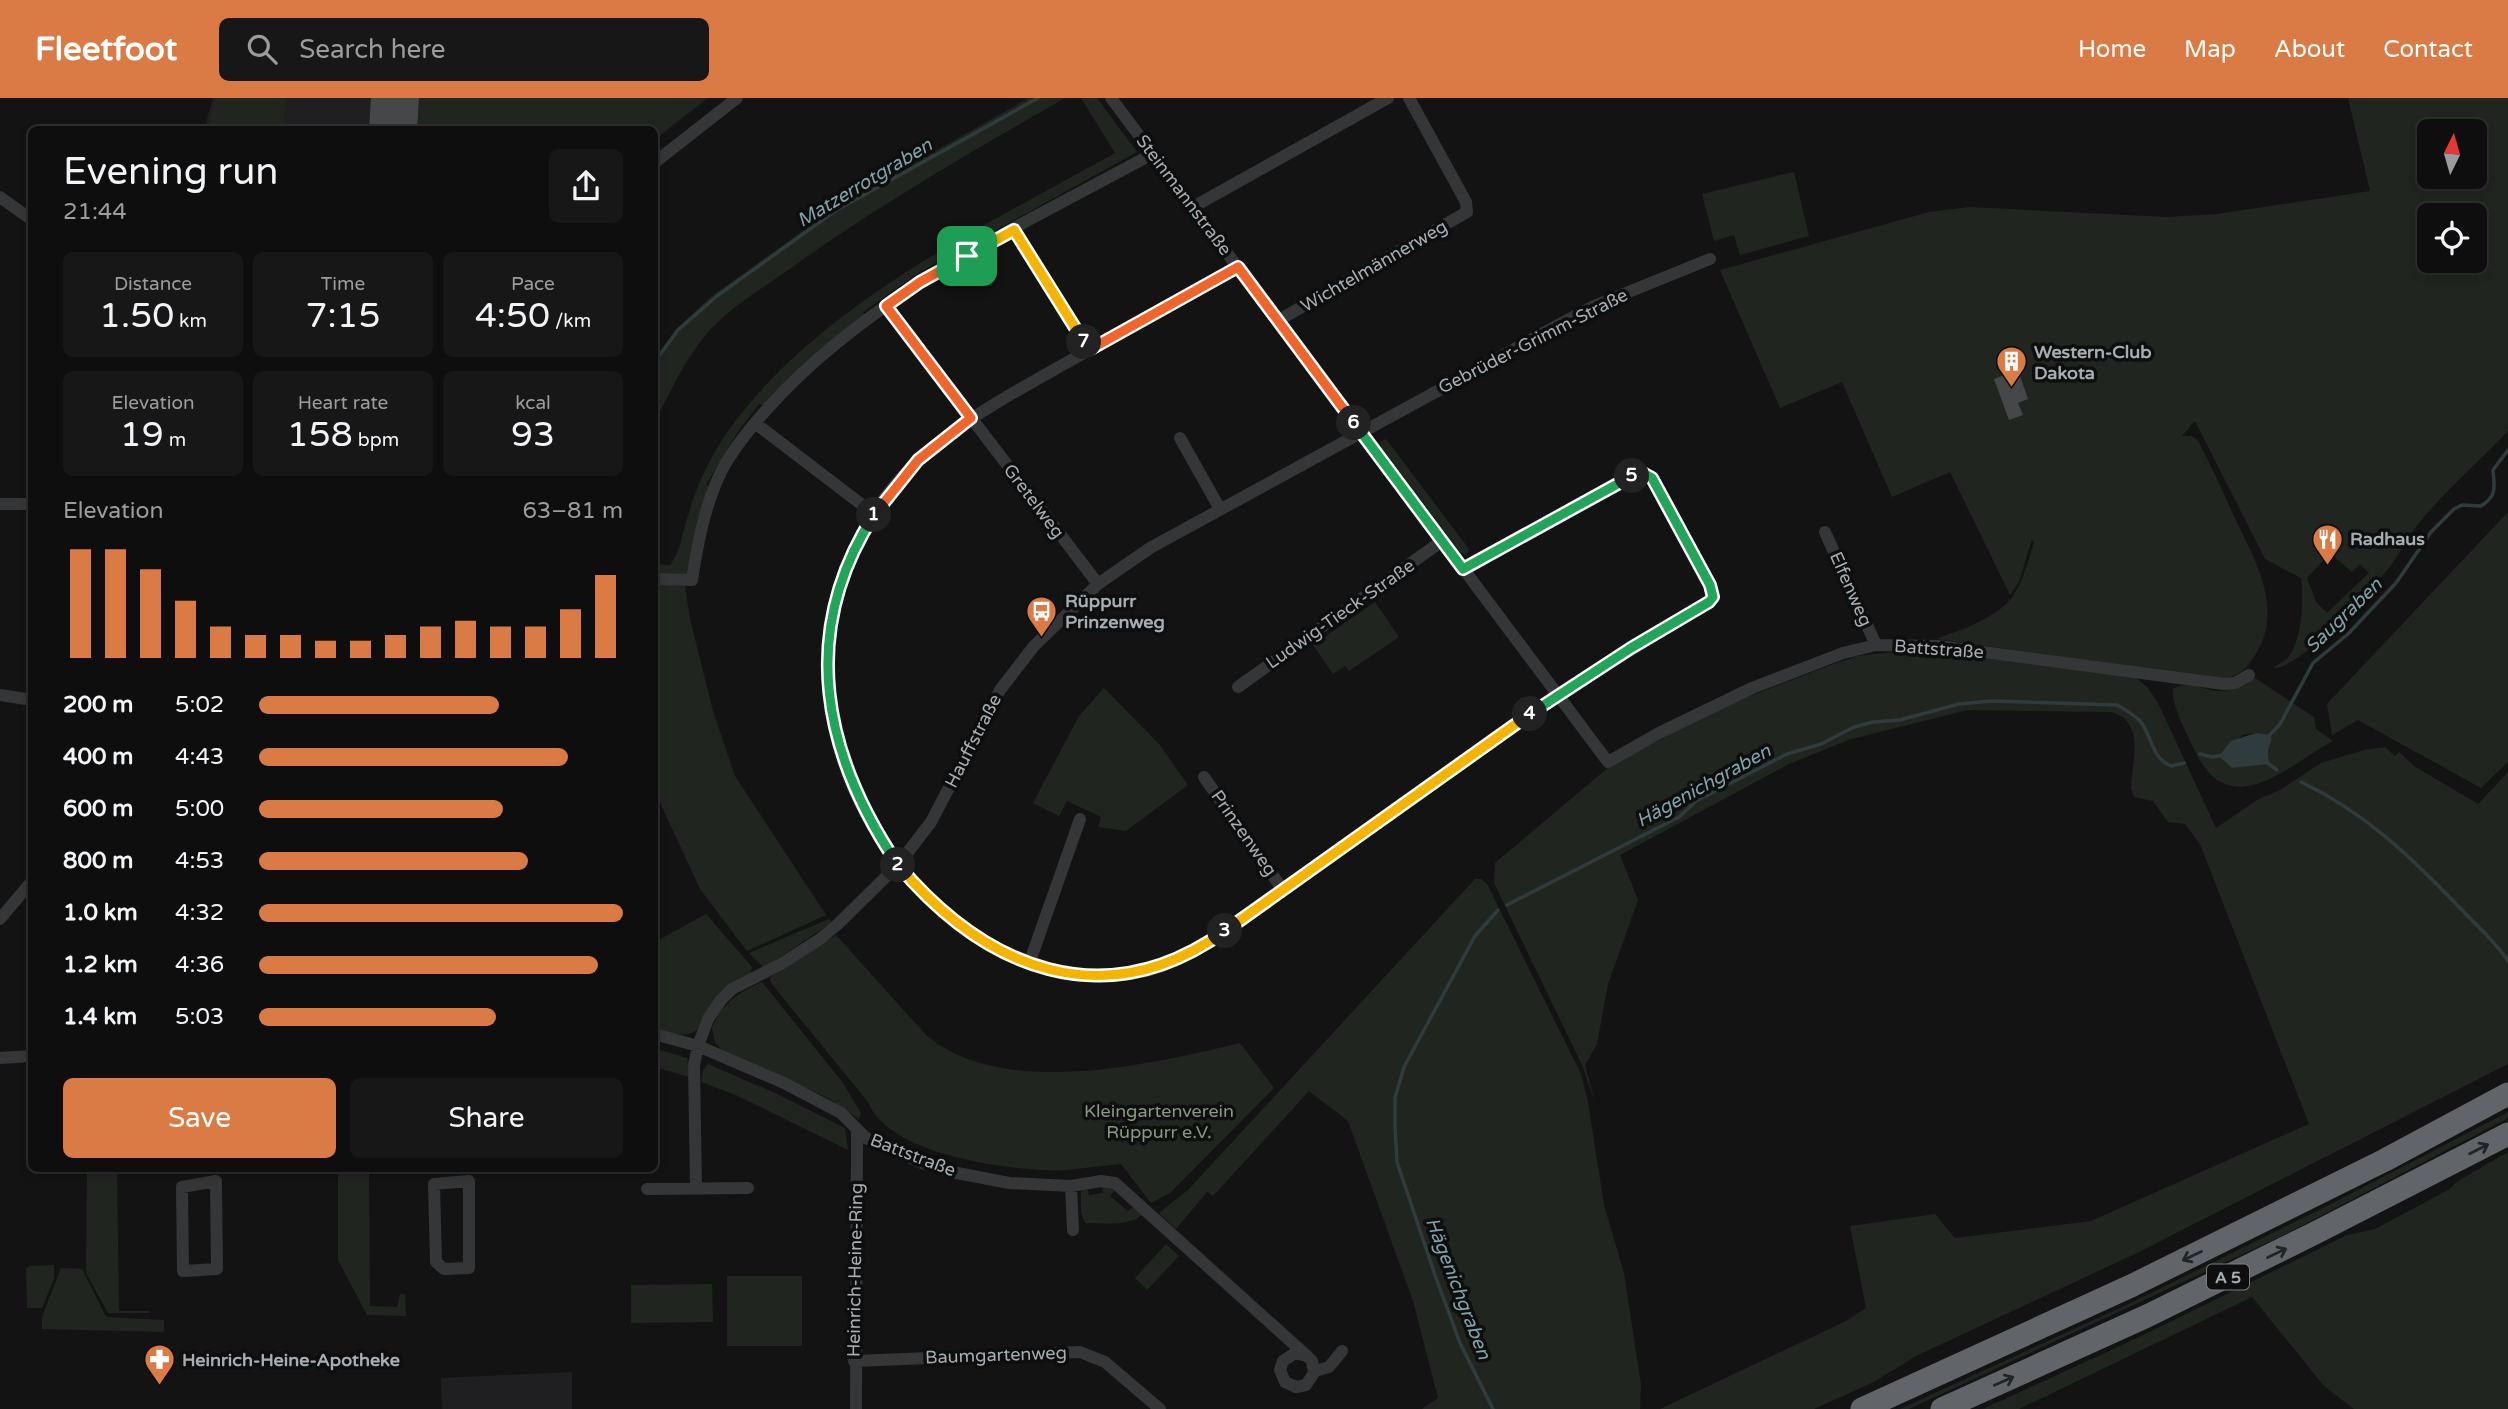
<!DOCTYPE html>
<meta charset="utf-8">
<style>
body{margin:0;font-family:"Varela Round",sans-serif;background:#171718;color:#f1f3f6;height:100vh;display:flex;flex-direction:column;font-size:26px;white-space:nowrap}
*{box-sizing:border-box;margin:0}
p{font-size:23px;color:#9b9c9e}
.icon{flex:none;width:38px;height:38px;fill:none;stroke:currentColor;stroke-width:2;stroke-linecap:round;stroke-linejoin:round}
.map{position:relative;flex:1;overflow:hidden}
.drawer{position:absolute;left:28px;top:28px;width:630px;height:1046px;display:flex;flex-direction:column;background:#0e0e0f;border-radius:10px;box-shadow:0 4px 10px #0003,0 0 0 2px #2e2e2f}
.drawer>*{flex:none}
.needle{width:46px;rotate:5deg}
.buttons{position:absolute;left:2417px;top:21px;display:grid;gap:14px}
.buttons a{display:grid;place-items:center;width:70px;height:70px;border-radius:10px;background:#0e0e0f;box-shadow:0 4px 10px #0003,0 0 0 2px #2e2e2f;font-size:35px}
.pin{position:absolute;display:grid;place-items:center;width:60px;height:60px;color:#fff;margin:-30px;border-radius:14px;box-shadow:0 4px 10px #0006}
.km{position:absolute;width:35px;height:35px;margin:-18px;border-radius:50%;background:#222;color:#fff;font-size:19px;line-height:35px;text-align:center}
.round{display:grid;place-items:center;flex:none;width:74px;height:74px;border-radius:10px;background:#171718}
.headline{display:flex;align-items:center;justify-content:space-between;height:119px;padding:0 35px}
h1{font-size:38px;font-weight:600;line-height:52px}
.metrics{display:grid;grid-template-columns:repeat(3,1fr);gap:10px;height:119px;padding:7px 35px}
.metrics div{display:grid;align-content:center;border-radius:10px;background:#171718;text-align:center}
.metrics b{font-size:35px;font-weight:600}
.metrics small{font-size:19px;font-weight:400}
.metrics p{font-size:19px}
.chart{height:196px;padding:14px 35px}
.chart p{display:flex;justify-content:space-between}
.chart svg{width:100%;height:126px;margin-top:7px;stroke:#da7b45;stroke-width:6}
.action{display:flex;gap:14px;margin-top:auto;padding:14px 35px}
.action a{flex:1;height:80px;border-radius:10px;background:#da7b45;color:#fff;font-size:28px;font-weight:600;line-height:80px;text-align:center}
.action a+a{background:#171718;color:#f1f3f6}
ul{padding:0 35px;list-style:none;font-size:23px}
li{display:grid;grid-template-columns:112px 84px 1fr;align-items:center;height:52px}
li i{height:18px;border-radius:9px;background:#da7b45}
header{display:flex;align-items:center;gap:42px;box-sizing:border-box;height:98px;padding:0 35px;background:#da7b45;color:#fff}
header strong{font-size:33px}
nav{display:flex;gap:38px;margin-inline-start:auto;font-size:24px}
.search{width:490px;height:63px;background:#171718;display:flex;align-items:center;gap:18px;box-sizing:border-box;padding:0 24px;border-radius:10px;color:#9b9c9e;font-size:26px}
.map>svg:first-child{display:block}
</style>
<header>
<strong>Fleetfoot</strong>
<div class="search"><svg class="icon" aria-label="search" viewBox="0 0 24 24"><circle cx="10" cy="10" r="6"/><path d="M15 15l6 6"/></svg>Search here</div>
<nav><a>Home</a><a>Map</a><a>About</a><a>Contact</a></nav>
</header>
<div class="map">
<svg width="2508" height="1311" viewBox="0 0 2508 1311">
<rect width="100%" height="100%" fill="#131314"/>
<path fill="#1f1f21" d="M 213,0 L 708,0 L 655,42 L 654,32 L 204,32 Z
M 572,1274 L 572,1311 L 442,1311 L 441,1280 Z"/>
<path fill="#20261f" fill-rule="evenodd" d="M 216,0 L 286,0 L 283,31 L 207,31 Z
M 419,0 L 707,0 L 655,40 L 654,32 L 417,31 Z
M 1029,0 L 1065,0 C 974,52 883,105 798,165 C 768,187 734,206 709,233 C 686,259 670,294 655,324 L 655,260 L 676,231 L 712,198 L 836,109 Z
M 1081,0 L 1097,0 L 1137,54 L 920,174 L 863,214 L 865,218 L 764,308 L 759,306 L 737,335 L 706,387 L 710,390 L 687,477 L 655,476 L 654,466 L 670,467 C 681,453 682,435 688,418 C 696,389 709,361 726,336 C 814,209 983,129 1115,55 Z
M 2348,0 L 2508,0 L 2508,333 C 2478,365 2442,395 2415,430 C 2407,441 2400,455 2392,466 C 2374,489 2300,572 2273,570 C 2277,567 2283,564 2287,561 C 2302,544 2304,502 2301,480 L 2265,461 L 2195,323 L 2182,338 L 2192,338 L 2198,343 C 2211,367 2222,392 2233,416 C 2254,461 2286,511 2254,559 C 2245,572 2237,579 2220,581 L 1937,541 C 1944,537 1957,534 1966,530 C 2016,508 2019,494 2034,445 L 2032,441 L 2019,484 L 2010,497 L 1950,374 L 1892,399 L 1842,284 L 1780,310 L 1720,172 L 1929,114 L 1970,109 L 2166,119 L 2217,116 L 2370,93 ZM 2429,33 L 2474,33 L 2474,79 L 2429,79 ZM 2429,117 L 2474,117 L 2474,163 L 2429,163 ZM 2330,455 L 2352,474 L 2360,466 L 2369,475 L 2327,515 L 2316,504 L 2307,480 Z
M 1794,74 L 1809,138 L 1740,157 L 1734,137 L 1714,143 L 1702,96 Z
M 1386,341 L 1469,451 L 1468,455 L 1465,457 L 1459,453 L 1382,350 L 1380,344 Z
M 2508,414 L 2508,664 L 2481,690 L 2358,622 L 2332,637 L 2327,606 Z
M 654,485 L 685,488 L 690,521 L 713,613 L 735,678 L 826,817 L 747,853 L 700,791 L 655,694 Z
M 1375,504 L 1399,539 L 1349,573 L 1345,568 L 1333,576 L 1313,547 Z
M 1900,553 L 1934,554 L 2135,579 L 2148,590 L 2158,605 L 2216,730 L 2257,702 L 2280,692 L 2321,665 L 2364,652 L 2385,649 L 2395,658 L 2399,654 L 2414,668 L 2478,706 L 2508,674 L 2508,966 L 2137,1155 L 1916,1258 L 1874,1284 L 1814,1311 L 1660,1311 L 1846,1223 L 1866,1210 L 1850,1128 L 1935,1116 L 1955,1140 L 2091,1123 L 2309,1026 L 2200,746 L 2185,726 L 2168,724 L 2153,703 L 2134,699 L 2131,690 C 2132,662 2146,624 2111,614 L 1968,612 L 1851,641 L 1789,666 L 1620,757 L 1638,802 L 1608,886 L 1597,946 L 1585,967 L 1595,1006 L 1583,969 L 1494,785 L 1495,765 L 1610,668 L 1684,629 L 1729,606 L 1836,565 L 1858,558 Z
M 2255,580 L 2314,619 L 2316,631 L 2333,643 C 2283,671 2227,728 2192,647 C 2185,631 2172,609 2173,591 C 2190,581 2206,594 2223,593 C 2234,592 2244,582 2255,580 ZM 2256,635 L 2271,638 L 2272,641 L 2268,652 L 2269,665 L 2232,670 L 2224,661 L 2242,637 Z
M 1104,590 L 1159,646 L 1188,687 L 1126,733 L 1098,729 L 1101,719 L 1067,703 L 1059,718 L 1033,705 L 1079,618 Z
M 1475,781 L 1481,781 L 1487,786 L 1581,976 L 1588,1004 L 1604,1107 L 1624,1175 L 1641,1287 L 1640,1311 L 1422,1311 L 1438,1300 L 1413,1203 L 1348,1023 L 1309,993 L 1213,1098 L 1207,1094 L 1176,1131 L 1159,1115 L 1188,1092 Z
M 706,816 L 752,869 L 750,877 L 719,896 L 697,932 C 684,941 669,934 655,931 L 655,844 Z
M 829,821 L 832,824 L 764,870 L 749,855 Z
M 836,837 L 926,937 C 1003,1002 1152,966 1240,945 L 1274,990 L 1170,1095 L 1151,1105 L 1121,1066 C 1095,1068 1067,1074 1041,1072 C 992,1069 888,1054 868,1004 L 771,885 L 770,879 Z
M 762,884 L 843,985 L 861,1015 L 859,1021 L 828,1000 L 722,952 L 715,945 L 712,930 C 722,905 738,895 762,884 Z
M 654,950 L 687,960 L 689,979 L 655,969 Z
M 708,966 L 775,995 L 845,1030 L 848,1052 L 736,997 L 701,984 L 703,972 Z
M 2508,1014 L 2508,1020 L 2284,1137 L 1909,1311 L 1900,1311 L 2135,1203 L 2327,1108 Z
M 2508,1054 L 2508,1311 L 2354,1311 L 2324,1288 L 2252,1199 L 2019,1311 L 1983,1311 L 2133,1242 L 2347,1137 L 2375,1131 L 2450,1091 L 2458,1083 Z
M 87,1071 L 117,1071 L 119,1213 L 149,1213 L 149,1215 L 108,1215 L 86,1175 Z
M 338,1071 L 368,1071 L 369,1074 L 370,1208 L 397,1209 L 400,1196 L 405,1196 L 406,1218 L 367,1217 L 338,1162 Z
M 1102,1087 L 1116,1091 L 1110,1098 L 1128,1113 L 1135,1108 L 1143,1116 C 1129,1129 1104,1125 1085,1125 L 1081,1114 L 1081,1094 L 1087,1089 L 1089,1097 L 1103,1095 Z
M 1166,1146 L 1179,1158 L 1147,1192 L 1135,1180 Z
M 54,1167 L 54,1181 L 42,1210 L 27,1210 L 26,1171 L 30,1168 Z
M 61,1170 L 82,1171 L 106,1219 L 164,1222 L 164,1234 L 42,1231 L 42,1219 Z
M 727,1178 L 802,1178 L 802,1248 L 727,1248 Z
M 712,1186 L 713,1224 L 631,1225 L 631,1187 Z"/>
<path fill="#303b3d" d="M 2256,635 L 2270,637 L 2272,641 L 2268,652 L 2269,666 L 2232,670 L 2219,658 L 2231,643 Z"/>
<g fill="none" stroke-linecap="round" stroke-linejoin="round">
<path stroke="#303b3d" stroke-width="3.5" d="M 654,265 L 678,232 L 717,198 L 835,113 L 1038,0
M 2268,639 L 2280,626 L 2313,565 L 2348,536 L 2396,485 L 2431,434 L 2454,411 L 2462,407 L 2481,408 C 2498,397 2494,389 2493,372 L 2508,352
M 2200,656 L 2212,659 L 2224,657
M 2268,665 L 2277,672
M 2301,684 C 2365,714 2412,760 2461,811 C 2477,828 2496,844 2508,863
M 1507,807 L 1679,719 L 1696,703 L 1787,656 L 1821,646 L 1854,629 L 1873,624 L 1900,622 L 1959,606 L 1992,603 L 2117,607 C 2126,612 2133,616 2140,623 C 2152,637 2151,660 2171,668 L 2184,665
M 1493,1311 L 1460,1245 L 1436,1180 L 1397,1064 L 1395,1028 L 1395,1000 L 1404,969 L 1475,838 L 1498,812"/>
</g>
<path fill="#454749" d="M 371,0 L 419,0 L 417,32 L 369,32 Z
M 2018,272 L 2028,301 L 2018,305 L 2023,317 L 2009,322 L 1994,281 Z"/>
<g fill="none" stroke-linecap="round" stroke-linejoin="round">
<path stroke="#343638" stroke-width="12" d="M 1111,0 L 1608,664 L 1659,635 L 1752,590 L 1843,555 L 1876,547 L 1938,548 L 2224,586 L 2235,585 L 2249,577
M 654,65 L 737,0
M 0,99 L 32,122
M 1193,109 L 1388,0
M 1014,132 L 1089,252
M 1238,169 C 1181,201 1123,233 1066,265 C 1002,301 936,335 889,394 C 840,458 819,539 832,619 C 856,759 992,909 1146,873 C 1173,866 1196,852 1221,837 L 1558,597 L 1709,504 L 1713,499 L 1710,487 L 1652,380 L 1643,375 L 1633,377 L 1463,471
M 886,208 L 1098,486
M 1279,222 L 1467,114 L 1466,104 L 1409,0
M 755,325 L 874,416
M 1180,340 L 1220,411
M 0,406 L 32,406
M 1825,434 L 1876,547
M 654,481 L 692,482 C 698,444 705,405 723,370 C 735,348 751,329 768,310 C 871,195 1019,129 1152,56
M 1238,589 L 1442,443
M 0,597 L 32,602
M 1204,679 L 1283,792
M 0,821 L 32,783
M 1029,866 L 1080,721
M 654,936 L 698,948 L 784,985 L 841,1015 L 866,1040 L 922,1065 L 952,1074 L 1009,1085 L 1071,1088 L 1101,1083 L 1115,1085 L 1307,1258 L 1312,1263 L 1314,1275 L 1306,1287 L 1296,1289 L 1285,1284 L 1280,1272 L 1283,1263 L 1295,1255 L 1307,1258
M 0,960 L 32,958
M 216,1083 L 217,1171 L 183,1173 L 182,1089 Z
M 469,1083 L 469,1170 L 444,1171 L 436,1164 L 434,1086 Z
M 1071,1088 L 1073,1132
M 696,1090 L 694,967 L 698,948 L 708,921 L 721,902 L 732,891 L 781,866 L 820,841 L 838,826 L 898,767 L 931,724 L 1000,592 L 1034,548 L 1098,486 L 1150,450 L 1560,226 L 1594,208 L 1710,161
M 647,1091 L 748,1090
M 854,1263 L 1080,1254 L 1105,1264 L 1160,1311
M 1315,1273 L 1329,1269 L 1342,1253
M 856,1311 L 857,1033"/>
<path stroke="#616569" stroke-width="23" d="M 1862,1311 L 2133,1187 L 2385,1062 L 2508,996
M 1942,1311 L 2147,1218 L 2315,1135 L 2508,1036"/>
</g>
<defs><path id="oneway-shaft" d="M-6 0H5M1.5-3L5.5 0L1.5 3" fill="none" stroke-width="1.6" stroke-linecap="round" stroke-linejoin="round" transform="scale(1.75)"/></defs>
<g stroke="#232426">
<use href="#oneway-shaft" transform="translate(2479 1051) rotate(-27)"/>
<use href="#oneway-shaft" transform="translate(2277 1155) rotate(-26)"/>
<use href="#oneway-shaft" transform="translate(2192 1158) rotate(154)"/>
<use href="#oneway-shaft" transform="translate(2004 1283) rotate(-24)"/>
</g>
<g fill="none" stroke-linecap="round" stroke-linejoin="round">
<defs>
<path id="split-1" d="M 874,417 L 918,362 L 971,320 L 886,208 L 920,184 L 967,158"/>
<path id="split-2" d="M 874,417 C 798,535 823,656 898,767"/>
<path id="split-3" d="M 898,767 C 986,871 1104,919 1225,833"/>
<path id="split-4" d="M 1225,833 L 1530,616"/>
<path id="split-5" d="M 1530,616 L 1631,550 L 1709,504 L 1713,499 L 1710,487 L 1652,380 L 1643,375 L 1632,378"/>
<path id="split-6" d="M 1354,325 L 1463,471 L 1632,378"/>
<path id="split-7" d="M 1084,244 L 1089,252 L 1238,169 L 1354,325"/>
<path id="split-8" d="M 967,158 L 1014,132 L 1084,244"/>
</defs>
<use href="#split-1" stroke="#fff" stroke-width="14"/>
<use href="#split-2" stroke="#fff" stroke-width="14"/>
<use href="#split-3" stroke="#fff" stroke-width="14"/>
<use href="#split-4" stroke="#fff" stroke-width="14"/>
<use href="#split-5" stroke="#fff" stroke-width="14"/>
<use href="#split-6" stroke="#fff" stroke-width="14"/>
<use href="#split-7" stroke="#fff" stroke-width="14"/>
<use href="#split-8" stroke="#fff" stroke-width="14"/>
<use href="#split-1" stroke="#f0652b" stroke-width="9"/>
<use href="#split-2" stroke="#22a559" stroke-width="9"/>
<use href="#split-3" stroke="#f5b400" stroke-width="9"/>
<use href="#split-4" stroke="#f5b400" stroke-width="9"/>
<use href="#split-5" stroke="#22a559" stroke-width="9"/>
<use href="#split-6" stroke="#22a559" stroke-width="9"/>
<use href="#split-7" stroke="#f0652b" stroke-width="9"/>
<use href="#split-8" stroke="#f5b400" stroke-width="9"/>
</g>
<defs>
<symbol id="building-pin" viewBox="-11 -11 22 30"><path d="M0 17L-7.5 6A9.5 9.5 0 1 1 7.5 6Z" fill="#da7b45" stroke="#0e0e0f"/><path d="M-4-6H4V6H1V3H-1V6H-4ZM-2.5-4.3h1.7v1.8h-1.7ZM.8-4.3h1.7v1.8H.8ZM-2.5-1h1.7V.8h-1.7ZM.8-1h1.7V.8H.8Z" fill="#fff"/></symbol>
<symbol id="restaurant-pin" viewBox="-11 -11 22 30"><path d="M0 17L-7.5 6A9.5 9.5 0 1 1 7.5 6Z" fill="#da7b45" stroke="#0e0e0f"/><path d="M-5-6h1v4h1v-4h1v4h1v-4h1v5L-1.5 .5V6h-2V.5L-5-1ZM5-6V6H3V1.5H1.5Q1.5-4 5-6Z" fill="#fff"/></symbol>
<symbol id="bus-pin" viewBox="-11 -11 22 30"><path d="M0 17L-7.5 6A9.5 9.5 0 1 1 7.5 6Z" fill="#da7b45" stroke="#0e0e0f"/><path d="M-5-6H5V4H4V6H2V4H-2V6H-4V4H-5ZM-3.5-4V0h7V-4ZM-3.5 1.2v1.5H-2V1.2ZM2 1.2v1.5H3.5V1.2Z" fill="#fff"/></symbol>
<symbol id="pharmacy-pin" viewBox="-11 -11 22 30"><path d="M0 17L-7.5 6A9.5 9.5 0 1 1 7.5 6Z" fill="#da7b45" stroke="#0e0e0f"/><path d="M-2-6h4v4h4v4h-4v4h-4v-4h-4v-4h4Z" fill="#fff"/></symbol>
</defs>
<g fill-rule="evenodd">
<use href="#building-pin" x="1994" y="246" width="35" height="47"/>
<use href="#restaurant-pin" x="2310" y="424" width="35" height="47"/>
<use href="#bus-pin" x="1024" y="496" width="35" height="47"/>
<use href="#pharmacy-pin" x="142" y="1244" width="35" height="47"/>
</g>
<g text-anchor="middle" stroke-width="7" stroke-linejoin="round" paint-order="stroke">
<rect fill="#0e0e0f" stroke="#787e82" stroke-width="2" x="2207" y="1166.5" width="42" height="25" rx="5"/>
<g font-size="16" font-weight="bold" fill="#a6aeb3">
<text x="2228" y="1185">A 5</text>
</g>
<g font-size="18" fill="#a6aeb3" stroke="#0e0e0f">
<text transform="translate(1184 97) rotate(53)" y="6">Steinmannstraße</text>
<text transform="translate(1374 168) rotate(-30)" y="6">Wichtelmännerweg</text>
<text transform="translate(1533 243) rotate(-27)" y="6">Gebrüder-Grimm-Straße</text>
<text transform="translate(1034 403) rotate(53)" y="6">Gretelweg</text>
<text transform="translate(1851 491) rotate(66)" y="6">Elfenweg</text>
<text transform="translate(1340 516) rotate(-35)" y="6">Ludwig-Tieck-Straße</text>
<text transform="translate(1939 551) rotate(4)" y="6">Battstraße</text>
<text transform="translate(973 643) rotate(-63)" y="6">Hauffstraße</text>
<text transform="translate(1244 735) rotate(55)" y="6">Prinzenweg</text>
<text transform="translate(913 1057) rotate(21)" y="6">Battstraße</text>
<text transform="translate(855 1172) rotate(-89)" y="6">Heinrich-Heine-Ring</text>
<text transform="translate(996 1257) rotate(-2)" y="6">Baumgartenweg</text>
</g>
<g font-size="18" font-weight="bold" fill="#a6aeb3" stroke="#0e0e0f" text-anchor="start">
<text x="2034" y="260">Western-Club<tspan x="2034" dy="21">Dakota</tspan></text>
<text x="2350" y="447">Radhaus</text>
<text x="1065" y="509">Rüppurr<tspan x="1065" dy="21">Prinzenweg</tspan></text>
<text x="182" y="1268">Heinrich-Heine-Apotheke</text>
</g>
<g font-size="18" fill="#869b7f" stroke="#0e0e0f">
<text x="1159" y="1019">Kleingartenverein<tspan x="1159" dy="21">Rüppurr e.V.</tspan></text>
</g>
<g font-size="19" font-style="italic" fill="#81a3aa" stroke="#0e0e0f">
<text transform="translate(864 84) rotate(-31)" y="7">Matzerrotgraben</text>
<text transform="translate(2343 517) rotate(-44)" y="7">Saugraben</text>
<text transform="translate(1703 687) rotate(-29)" y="7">Hägenichgraben</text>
<text transform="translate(1459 1190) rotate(69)" y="7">Hägenichgraben</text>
</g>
</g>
</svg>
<div class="buttons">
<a><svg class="needle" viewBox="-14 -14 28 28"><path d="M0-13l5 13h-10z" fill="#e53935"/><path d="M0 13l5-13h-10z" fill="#9b9c9e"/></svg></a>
<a><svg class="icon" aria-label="locate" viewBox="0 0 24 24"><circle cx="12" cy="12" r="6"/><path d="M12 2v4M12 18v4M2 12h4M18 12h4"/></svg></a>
</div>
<div class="pin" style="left:967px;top:158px;background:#1e9e55"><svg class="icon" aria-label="arrive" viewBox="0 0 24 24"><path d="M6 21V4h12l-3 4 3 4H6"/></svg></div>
<b class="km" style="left:874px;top:417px">1</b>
<b class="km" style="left:898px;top:767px">2</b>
<b class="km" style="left:1225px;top:833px">3</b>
<b class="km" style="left:1530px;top:616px">4</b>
<b class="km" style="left:1632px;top:378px">5</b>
<b class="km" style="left:1354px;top:325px">6</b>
<b class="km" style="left:1084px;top:244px">7</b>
<section class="drawer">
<div class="headline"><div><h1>Evening run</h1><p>21:44</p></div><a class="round"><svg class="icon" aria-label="share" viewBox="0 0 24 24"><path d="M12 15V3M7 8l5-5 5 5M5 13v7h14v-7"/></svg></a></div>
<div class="metrics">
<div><p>Distance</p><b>1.50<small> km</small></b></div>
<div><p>Time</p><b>7:15</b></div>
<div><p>Pace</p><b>4:50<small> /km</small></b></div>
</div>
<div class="metrics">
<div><p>Elevation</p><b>19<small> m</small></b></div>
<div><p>Heart rate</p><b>158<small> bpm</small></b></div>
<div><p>kcal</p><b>93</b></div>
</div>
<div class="chart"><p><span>Elevation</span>63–81 m</p>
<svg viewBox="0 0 160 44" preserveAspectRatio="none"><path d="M5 44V6M15 44V6M25 44V13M35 44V24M45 44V33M55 44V36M65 44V36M75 44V38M85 44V38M95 44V36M105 44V33M115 44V31M125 44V33M135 44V33M145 44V27M155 44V15"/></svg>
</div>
<ul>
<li><b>200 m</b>5:02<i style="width:66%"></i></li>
<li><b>400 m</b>4:43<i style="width:85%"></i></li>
<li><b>600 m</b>5:00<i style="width:67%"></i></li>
<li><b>800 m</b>4:53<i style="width:74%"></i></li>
<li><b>1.0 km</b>4:32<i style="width:100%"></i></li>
<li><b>1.2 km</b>4:36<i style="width:93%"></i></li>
<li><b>1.4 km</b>5:03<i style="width:65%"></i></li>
</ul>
<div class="action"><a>Save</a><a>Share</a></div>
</section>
</div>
